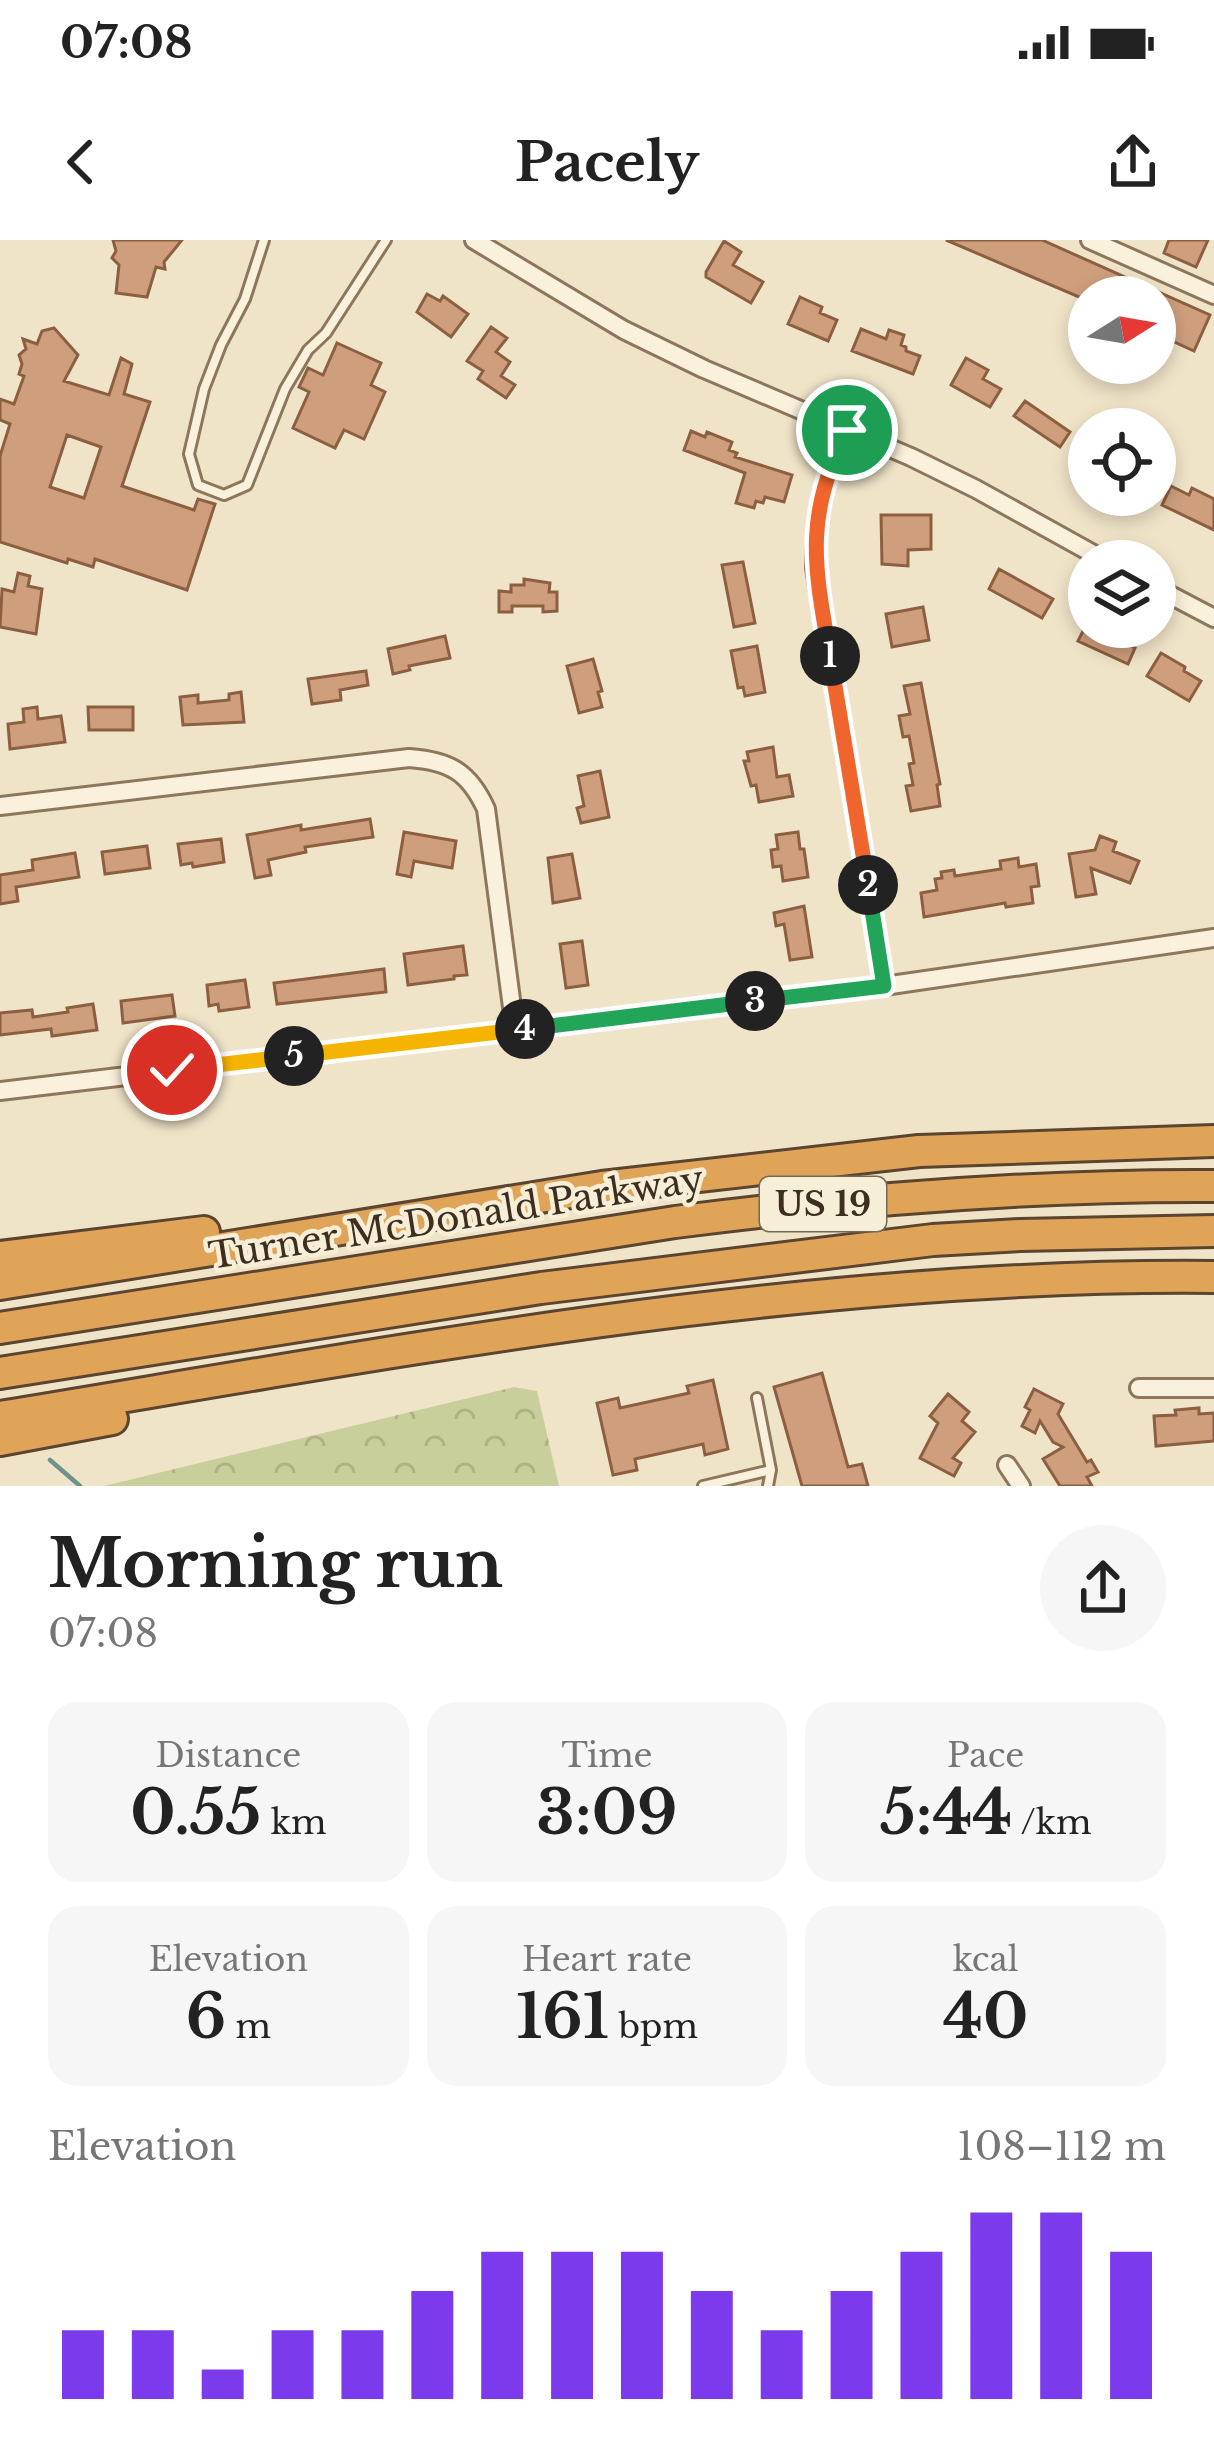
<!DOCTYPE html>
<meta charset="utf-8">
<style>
body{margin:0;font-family:"Libre Baskerville",serif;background:#f6f6f6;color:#222;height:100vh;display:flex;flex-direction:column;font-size:45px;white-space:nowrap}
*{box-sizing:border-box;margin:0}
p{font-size:39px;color:#767676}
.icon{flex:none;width:66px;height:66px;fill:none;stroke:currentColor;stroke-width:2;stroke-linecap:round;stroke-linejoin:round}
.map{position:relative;height:1246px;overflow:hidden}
.drawer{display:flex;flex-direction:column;background:#fff;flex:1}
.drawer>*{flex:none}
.needle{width:78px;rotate:79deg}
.tools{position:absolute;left:1068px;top:36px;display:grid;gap:24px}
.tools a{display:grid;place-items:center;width:108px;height:108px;border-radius:50%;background:#fff;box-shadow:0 6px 18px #0003;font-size:60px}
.pin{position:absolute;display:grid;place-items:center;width:102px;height:102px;color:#fff;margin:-51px;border:6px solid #fff;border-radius:50%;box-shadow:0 3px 12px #0007}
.km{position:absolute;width:60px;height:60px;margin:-30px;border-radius:50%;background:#222;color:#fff;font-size:33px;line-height:60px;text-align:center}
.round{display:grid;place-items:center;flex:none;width:126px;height:126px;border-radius:63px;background:#f6f6f6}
.overview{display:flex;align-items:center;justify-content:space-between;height:204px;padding:0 48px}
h1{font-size:66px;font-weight:700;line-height:90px}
.metrics{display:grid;grid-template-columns:repeat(3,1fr);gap:18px;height:204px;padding:12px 48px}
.metrics div{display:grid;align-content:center;border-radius:30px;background:#f6f6f6;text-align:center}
.metrics b{font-size:60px;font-weight:700}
.metrics small{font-size:33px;font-weight:400}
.metrics p{font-size:33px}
.chart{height:336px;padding:24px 48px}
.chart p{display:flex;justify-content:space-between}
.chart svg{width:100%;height:216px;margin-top:12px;stroke:#7c3aed;stroke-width:6}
.status{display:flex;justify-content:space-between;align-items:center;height:84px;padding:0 60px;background:#fff;direction:ltr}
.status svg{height:33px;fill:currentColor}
header{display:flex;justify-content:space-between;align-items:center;height:156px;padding:0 48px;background:#fff;font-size:54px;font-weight:700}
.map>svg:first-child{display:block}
</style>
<div class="status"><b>07:08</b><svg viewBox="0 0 49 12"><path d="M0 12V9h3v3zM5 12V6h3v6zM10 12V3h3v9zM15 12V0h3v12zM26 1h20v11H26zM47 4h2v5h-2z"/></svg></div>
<header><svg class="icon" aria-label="back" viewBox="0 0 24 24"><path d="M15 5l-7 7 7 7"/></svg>Pacely<svg class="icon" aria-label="share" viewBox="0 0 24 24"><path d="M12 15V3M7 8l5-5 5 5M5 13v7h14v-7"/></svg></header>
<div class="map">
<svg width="1214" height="1246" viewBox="0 0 1214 1246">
<defs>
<pattern id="forest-crowns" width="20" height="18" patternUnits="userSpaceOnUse" patternTransform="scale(3)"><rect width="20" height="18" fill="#c9cf9b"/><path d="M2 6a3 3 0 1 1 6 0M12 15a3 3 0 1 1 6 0" fill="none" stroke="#aeb285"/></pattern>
</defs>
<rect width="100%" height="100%" fill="#f0e4c8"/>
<path fill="url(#forest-crowns)" d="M 514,1147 L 537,1151 L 559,1246 L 104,1246 Z"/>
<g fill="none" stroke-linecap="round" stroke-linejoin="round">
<path stroke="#6f938a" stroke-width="4.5" d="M 50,1220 L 80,1246"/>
</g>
<path fill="#cf9f7d" stroke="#8d5f41" stroke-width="3" fill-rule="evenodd" d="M 113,0 L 182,0 L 164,22 L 165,29 L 156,27 L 147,57 L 116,53 L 119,25 L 112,18 L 116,11 Z
M 946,0 L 1042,0 L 1210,75 L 1194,111 L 1155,93 L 1155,57 L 1079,57 Z
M 1169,0 L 1208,0 L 1196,27 L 1164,13 Z
M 724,1 L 741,12 L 733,25 L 763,42 L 751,63 L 706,37 L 706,32 Z
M 427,54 L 440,61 L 443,56 L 468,74 L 451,97 L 417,72 Z
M 800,57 L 822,67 L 820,73 L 837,80 L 828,101 L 788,84 Z
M 491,87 L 507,98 L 496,112 L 510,122 L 501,136 L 515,145 L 506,158 L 478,139 L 483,131 L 467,121 Z
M 54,88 L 78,115 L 64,141 L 109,155 L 121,118 L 132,124 L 124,154 L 150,162 L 122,246 L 194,270 L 198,259 L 215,264 L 187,350 L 95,319 L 93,327 L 68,319 L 67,323 L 0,302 L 0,216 L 10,184 L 0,180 L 0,159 L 14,164 L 24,136 L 19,134 L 22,124 L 19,115 L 26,109 L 23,99 L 37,104 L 42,91 ZM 67,195 L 101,207 L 84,258 L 50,247 Z
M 861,89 L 886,99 L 889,90 L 904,95 L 901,105 L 906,107 L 906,111 L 920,116 L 913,134 L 852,111 Z
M 337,103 L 381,123 L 371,145 L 385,152 L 364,199 L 344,190 L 335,208 L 293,188 L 309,152 L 299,147 L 308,128 L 323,135 Z
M 966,118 L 988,130 L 983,139 L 1001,149 L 990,167 L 951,145 Z
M 1025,161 L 1070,192 L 1060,207 L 1014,176 Z
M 691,191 L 705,197 L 707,192 L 732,202 L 729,210 L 737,213 L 735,217 L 792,235 L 784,262 L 765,257 L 763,263 L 756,261 L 754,268 L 736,263 L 745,233 L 684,210 Z
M 1171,246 L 1189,255 L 1192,248 L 1214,259 L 1214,290 L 1162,265 Z
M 881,275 L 931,275 L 931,309 L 908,310 L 908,326 L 882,324 Z
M 743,322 L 755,383 L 734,387 L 722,325 Z
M 999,329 L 1053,359 L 1042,378 L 989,349 Z
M 18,333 L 30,336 L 28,346 L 42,349 L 36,394 L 0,387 L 2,349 L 14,352 Z
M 524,339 L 550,343 L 549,352 L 557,352 L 557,371 L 543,372 L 543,366 L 512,366 L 512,372 L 499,372 L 499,351 L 511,352 L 511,345 L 524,345 Z
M 923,367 L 929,400 L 892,407 L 886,374 Z
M 1085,387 L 1106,387 L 1114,390 L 1111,397 L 1135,408 L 1128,424 L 1078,401 Z
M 445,396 L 450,418 L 409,426 L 410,430 L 393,434 L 388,409 Z
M 757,406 L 765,452 L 745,456 L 743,447 L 738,448 L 731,411 Z
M 1161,413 L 1185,427 L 1184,431 L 1201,441 L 1189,461 L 1147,436 Z
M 593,419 L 602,451 L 598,452 L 602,467 L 579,473 L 567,426 Z
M 366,431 L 368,445 L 340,450 L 341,460 L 312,464 L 308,439 Z
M 921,443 L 940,544 L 937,545 L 940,566 L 911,571 L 906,546 L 913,545 L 909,524 L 914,523 L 909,496 L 903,497 L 899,476 L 910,474 L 904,446 Z
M 241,452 L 244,482 L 183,485 L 180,457 L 198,455 L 198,463 L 229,460 L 229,454 Z
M 37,467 L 38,479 L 61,476 L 65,502 L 10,509 L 8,484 L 24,482 L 23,469 Z
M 88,467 L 133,467 L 133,490 L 89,490 Z
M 773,507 L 777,537 L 789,535 L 793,556 L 759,562 L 756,545 L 751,546 L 744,521 L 749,521 L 747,512 Z
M 600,531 L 609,577 L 581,583 L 577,568 L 584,566 L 578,536 Z
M 370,579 L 373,597 L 305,607 L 306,612 L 268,620 L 271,635 L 255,638 L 247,595 L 301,585 L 301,590 Z
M 404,592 L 456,601 L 452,628 L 414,621 L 411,637 L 397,634 Z
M 798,592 L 800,609 L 804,609 L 808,637 L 783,641 L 781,626 L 773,627 L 771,610 L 778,609 L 776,595 Z
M 1100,596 L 1116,602 L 1113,611 L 1139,621 L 1130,643 L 1091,628 L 1096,654 L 1076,657 L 1069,614 L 1095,610 Z
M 221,599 L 224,622 L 193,627 L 192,623 L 181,625 L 178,604 Z
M 147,606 L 150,628 L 105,634 L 102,612 Z
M 75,613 L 79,637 L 16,647 L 18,661 L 0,664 L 0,635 L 33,630 L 32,620 Z
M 572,614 L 580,658 L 553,663 L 548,618 Z
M 1018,618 L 1019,627 L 1036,624 L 1039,646 L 1031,647 L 1033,663 L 1006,667 L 1005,663 L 924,677 L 921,653 L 937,650 L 935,639 L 942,638 L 941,632 L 954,630 L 955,636 L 1001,629 L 1000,621 Z
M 804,666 L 812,717 L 790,720 L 784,684 L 776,686 L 774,673 Z
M 582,701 L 588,745 L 566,748 L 560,704 Z
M 463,706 L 467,735 L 454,736 L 454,739 L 408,745 L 404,714 Z
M 384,729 L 386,752 L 277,764 L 274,743 Z
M 245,740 L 249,767 L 219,771 L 218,764 L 209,766 L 207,745 Z
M 172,755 L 175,776 L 123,783 L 121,761 Z
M 93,764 L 97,790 L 52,796 L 51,789 L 0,795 L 0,773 L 32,770 L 33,777 L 68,772 L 67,768 Z
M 822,1133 L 848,1227 L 862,1224 L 868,1246 L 802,1246 L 774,1147 Z
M 713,1140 L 728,1209 L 705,1215 L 703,1204 L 635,1219 L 637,1230 L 613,1235 L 597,1163 L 618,1158 L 620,1168 L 689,1153 L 687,1146 Z
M 1034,1149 L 1063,1164 L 1058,1174 L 1087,1222 L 1091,1220 L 1098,1232 L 1087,1237 L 1092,1246 L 1060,1246 L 1043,1219 L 1063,1207 L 1053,1202 L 1040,1181 L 1035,1193 L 1022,1186 L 1030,1170 L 1025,1167 Z
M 948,1154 L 969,1172 L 962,1181 L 975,1192 L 953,1218 L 961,1223 L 954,1236 L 920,1218 L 938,1183 L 930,1176 Z
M 1199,1168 L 1199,1174 L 1214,1173 L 1214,1201 L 1156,1206 L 1154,1176 L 1176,1175 L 1175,1170 Z"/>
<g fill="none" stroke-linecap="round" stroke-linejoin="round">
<defs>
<path id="service" d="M 264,0 L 245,59 L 221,105 L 204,149 L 189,214 L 198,245 L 224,255 L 247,245 L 285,149 L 308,110 L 326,93 L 386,0
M 757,1158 L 771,1230
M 703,1246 L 771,1230 L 768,1246"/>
<path id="minor" d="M 474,0 L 624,90 L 704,129 L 911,217 L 976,249 L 1106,321
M 1090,0 L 1214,55
M 847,190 C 825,236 815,278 815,328 L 884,746
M 1155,347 L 1214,378
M 0,566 L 409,518 C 450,521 469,532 486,569 L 515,790 L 0,851
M 515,790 L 884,746 L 1214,698
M 1139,1148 L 1214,1148
M 1007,1225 L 1021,1246"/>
<path id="motorway" d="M 0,1017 L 204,992
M 0,1044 L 602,947 L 919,911 L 1214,901
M 0,1088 L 675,982 C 854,959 1033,945 1214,946
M 0,1133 L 541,1048 L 933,1000 L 1020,995 L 1214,991
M 0,1177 C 402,1111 805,1033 1214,1037
M 0,1200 L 112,1179"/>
</defs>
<use href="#service" stroke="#8d765c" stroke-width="14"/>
<use href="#minor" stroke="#8d765c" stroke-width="22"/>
<use href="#motorway" stroke="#5b4430" stroke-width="36"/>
<use href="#service" stroke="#faf1dc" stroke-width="8"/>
<use href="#minor" stroke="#faf1dc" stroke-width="16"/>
<use href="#motorway" stroke="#e0a458" stroke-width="30"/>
</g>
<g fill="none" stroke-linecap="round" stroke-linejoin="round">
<defs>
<path id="split-1" d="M 830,416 C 814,323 804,279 847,190"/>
<path id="split-2" d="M 830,416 L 868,645"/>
<path id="split-3" d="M 755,761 L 884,746 L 868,645"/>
<path id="split-4" d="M 525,789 L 755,761"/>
<path id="split-5" d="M 294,816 L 525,789"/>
<path id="split-6" d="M 172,830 L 294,816"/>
</defs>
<use href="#split-1" stroke="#fff" stroke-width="24"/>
<use href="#split-2" stroke="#fff" stroke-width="24"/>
<use href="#split-3" stroke="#fff" stroke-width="24"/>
<use href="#split-4" stroke="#fff" stroke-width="24"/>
<use href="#split-5" stroke="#fff" stroke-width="24"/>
<use href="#split-6" stroke="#fff" stroke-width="24"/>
<use href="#split-1" stroke="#f0652b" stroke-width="15"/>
<use href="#split-2" stroke="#f0652b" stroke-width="15"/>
<use href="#split-3" stroke="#22a559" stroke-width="15"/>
<use href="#split-4" stroke="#22a559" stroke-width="15"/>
<use href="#split-5" stroke="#f5b400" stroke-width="15"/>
<use href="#split-6" stroke="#f5b400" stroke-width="15"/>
</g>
<g text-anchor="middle" stroke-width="9" stroke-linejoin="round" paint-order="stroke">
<rect fill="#f7eed8" stroke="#756857" stroke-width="3" x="760" y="937" width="126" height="54" rx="9"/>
<g font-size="33" font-weight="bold" fill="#3d2e20">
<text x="823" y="976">US 19</text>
</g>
<g font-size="36" fill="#3d2e20" stroke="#f7eed8">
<text transform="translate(456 977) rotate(-9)" y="13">Turner McDonald Parkway</text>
</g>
</g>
</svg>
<div class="tools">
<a><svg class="needle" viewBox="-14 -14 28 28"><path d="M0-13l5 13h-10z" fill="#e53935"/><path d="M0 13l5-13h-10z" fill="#767676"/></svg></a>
<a><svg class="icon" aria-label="locate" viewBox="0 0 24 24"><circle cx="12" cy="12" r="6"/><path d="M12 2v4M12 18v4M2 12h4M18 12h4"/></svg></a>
<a><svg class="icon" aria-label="layers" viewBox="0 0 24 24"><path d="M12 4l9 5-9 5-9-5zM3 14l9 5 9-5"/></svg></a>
</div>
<div class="pin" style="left:847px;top:190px;background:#1e9e55"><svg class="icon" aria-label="arrive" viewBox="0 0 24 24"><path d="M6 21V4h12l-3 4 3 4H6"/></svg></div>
<div class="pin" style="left:172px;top:830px;background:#d93025"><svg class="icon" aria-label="check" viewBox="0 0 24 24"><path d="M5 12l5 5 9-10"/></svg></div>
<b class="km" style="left:830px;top:416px">1</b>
<b class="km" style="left:868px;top:645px">2</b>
<b class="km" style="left:755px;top:761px">3</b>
<b class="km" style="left:525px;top:789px">4</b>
<b class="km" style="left:294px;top:816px">5</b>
</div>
<section class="drawer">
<div class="overview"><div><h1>Morning run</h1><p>07:08</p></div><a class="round"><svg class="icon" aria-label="share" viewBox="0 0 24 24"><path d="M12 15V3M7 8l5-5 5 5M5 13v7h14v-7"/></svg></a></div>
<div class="metrics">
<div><p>Distance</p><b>0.55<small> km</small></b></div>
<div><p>Time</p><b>3:09</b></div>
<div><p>Pace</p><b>5:44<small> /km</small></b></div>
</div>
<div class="metrics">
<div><p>Elevation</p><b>6<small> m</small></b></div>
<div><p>Heart rate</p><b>161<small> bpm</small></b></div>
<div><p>kcal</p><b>40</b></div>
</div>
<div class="chart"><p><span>Elevation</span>108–112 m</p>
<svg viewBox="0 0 160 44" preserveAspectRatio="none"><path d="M5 44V30M15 44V30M25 44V38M35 44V30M45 44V30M55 44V22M65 44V14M75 44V14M85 44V14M95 44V22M105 44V30M115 44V22M125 44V14M135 44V6M145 44V6M155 44V14"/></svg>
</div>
</section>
